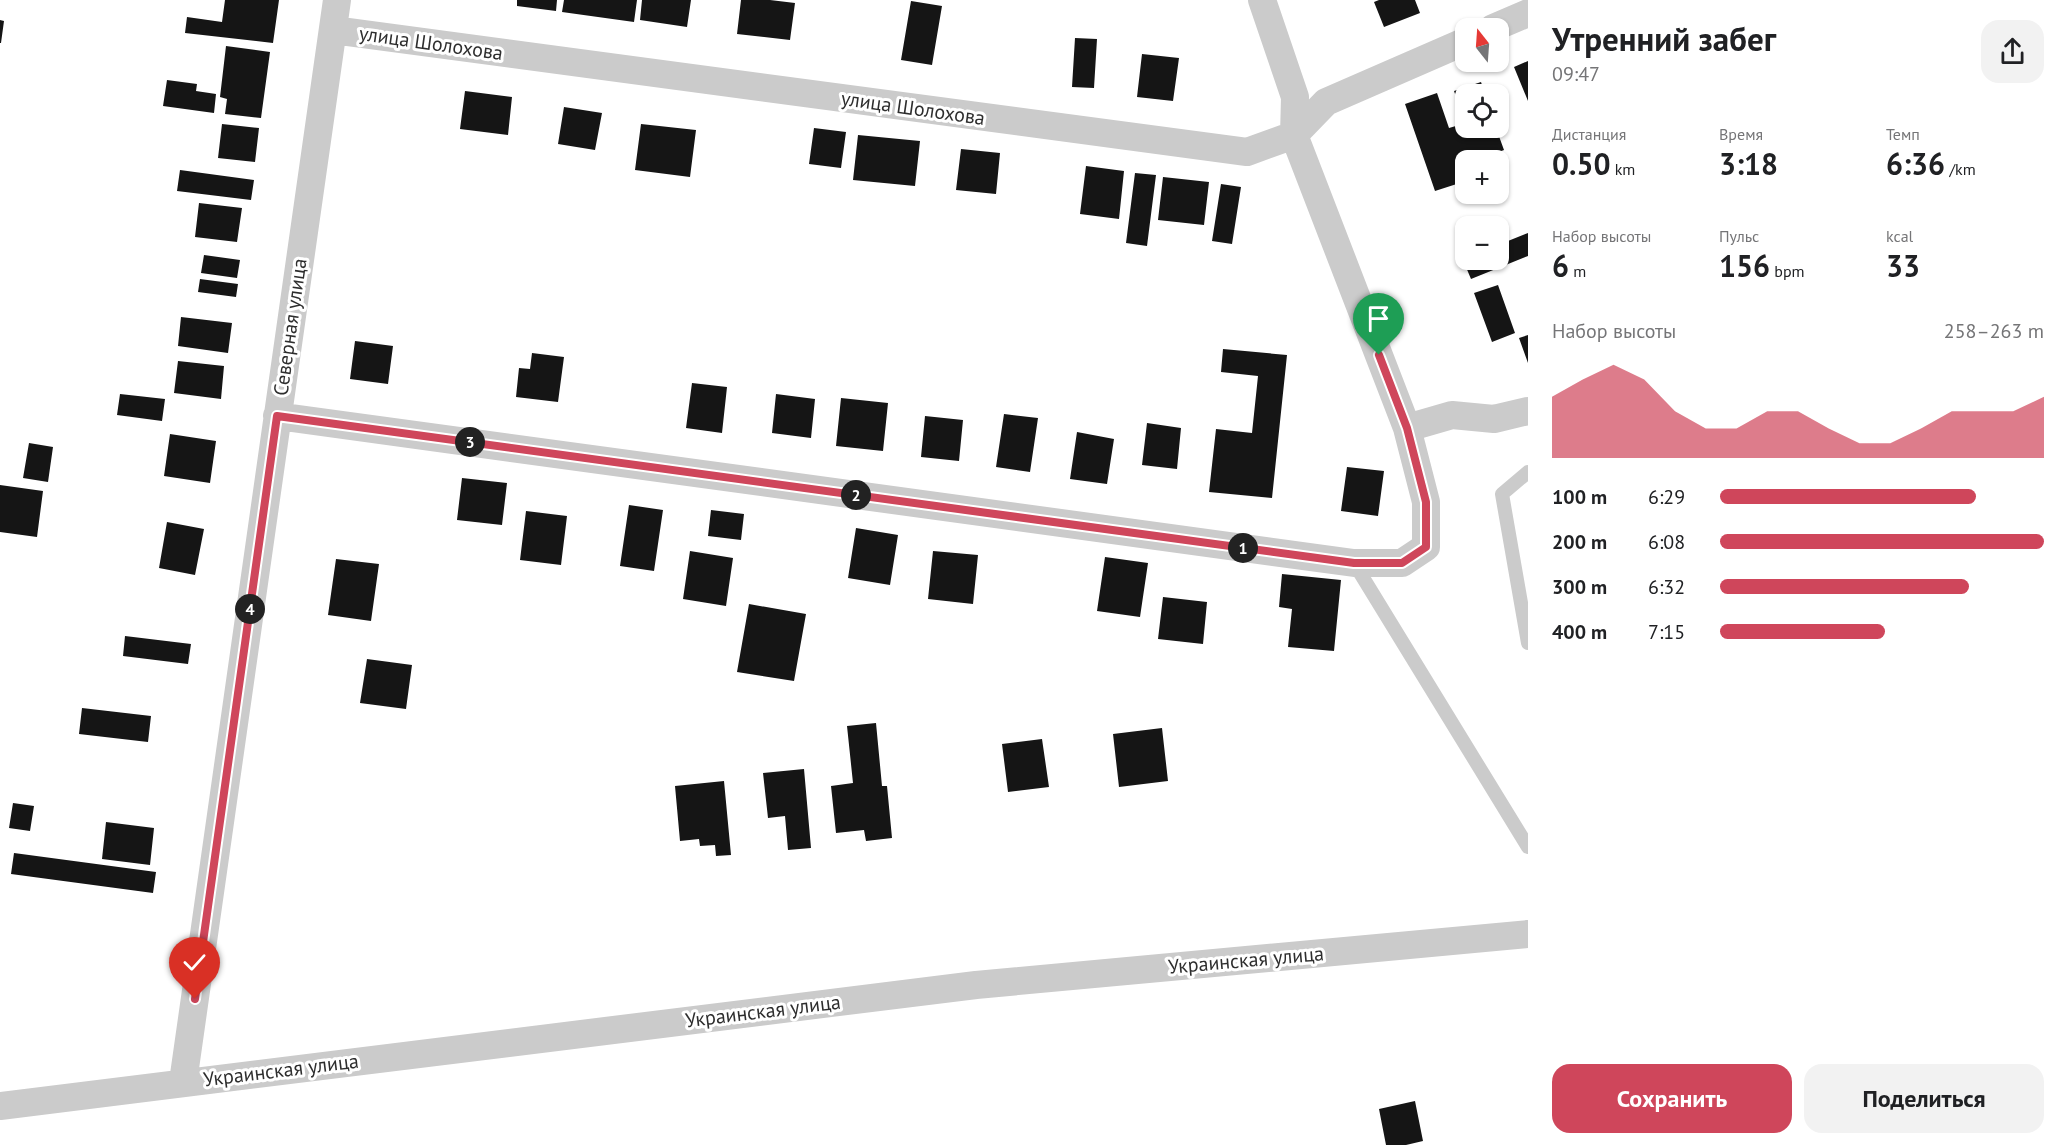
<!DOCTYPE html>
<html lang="ru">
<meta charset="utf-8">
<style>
body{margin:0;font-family:"PT Sans",sans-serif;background:#f2f2f2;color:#202124;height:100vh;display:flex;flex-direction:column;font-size:22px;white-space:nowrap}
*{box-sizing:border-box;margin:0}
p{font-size:20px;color:#757577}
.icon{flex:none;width:33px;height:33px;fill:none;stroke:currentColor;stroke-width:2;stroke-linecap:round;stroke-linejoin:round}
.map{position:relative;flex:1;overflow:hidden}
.drawer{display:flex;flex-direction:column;background:#fff;width:540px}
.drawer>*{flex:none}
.needle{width:39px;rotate:343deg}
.buttons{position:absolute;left:1455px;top:18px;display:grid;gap:12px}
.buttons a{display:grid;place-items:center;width:54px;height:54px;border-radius:12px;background:#fff;box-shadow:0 2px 4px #0004;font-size:30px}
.pin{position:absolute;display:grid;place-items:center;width:51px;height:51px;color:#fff;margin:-62px -26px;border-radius:50% 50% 50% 0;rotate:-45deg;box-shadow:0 0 6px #0007}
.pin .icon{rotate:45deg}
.km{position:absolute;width:30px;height:30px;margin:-15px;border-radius:50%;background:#222;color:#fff;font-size:16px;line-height:30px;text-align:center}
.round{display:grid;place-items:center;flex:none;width:63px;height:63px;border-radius:18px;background:#f2f2f2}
.summary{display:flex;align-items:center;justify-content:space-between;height:102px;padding:0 24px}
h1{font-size:33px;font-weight:800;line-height:45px}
.figures{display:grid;grid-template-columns:repeat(3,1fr);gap:9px;height:102px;padding:6px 24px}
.figures div{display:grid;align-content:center}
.figures b{font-size:30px;font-weight:800}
.figures small{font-size:16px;font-weight:400}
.figures p{font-size:16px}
.chart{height:168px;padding:12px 24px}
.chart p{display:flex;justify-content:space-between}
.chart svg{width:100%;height:108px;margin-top:6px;fill:#cf465b;opacity:.7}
.primary-button{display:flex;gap:12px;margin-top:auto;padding:12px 24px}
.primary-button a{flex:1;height:69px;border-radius:18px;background:#cf465b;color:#fff;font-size:24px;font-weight:800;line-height:69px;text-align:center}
.primary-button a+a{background:#f2f2f2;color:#202124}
ul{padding:0 24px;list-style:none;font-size:20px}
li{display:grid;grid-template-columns:96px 72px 1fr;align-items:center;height:45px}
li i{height:15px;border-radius:8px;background:#cf465b}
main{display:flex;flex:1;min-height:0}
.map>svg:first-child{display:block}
</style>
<main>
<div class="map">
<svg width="1528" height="1145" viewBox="0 0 1528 1145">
<rect width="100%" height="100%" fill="#fff"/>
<path fill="#151515" d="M 225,0 L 279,0 L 273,43 L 185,33 L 187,17 L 222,22 Z
M 517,0 L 557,0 L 556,11 L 517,6 Z
M 564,0 L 637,0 L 634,22 L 562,12 Z
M 642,0 L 691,0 L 687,27 L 640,20 Z
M 741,0 L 770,0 L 795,3 L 790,40 L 737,34 Z
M 1379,0 L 1415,0 L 1420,13 L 1384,27 L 1374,2 Z
M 911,1 L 942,6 L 932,65 L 901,60 Z
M 0,20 L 4,21 L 1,43 L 0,43 Z
M 1075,38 L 1097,39 L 1094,88 L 1072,87 Z
M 226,46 L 270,52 L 261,118 L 225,114 L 227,99 L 220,97 Z
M 1142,54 L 1179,58 L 1173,101 L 1137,97 Z
M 1528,61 L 1528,101 L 1514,67 Z
M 167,80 L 197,84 L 196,91 L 216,94 L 214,113 L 163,106 Z
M 1481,82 L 1485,94 L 1466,94 L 1465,122 L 1454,91 Z
M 465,91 L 512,97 L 508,135 L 460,129 Z
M 1437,93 L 1449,128 L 1466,123 L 1466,128 L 1496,128 L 1504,150 L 1478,160 L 1466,160 L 1466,181 L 1435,191 L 1405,104 Z
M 564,107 L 602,113 L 595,150 L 558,144 Z
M 222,124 L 259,128 L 255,162 L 218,158 Z
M 641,124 L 696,130 L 690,177 L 635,170 Z
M 814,128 L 846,132 L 841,168 L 809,164 Z
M 858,135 L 920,141 L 915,186 L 853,180 Z
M 961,149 L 1000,153 L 996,194 L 956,190 Z
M 1086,166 L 1124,171 L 1119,219 L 1080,214 Z
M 180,170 L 254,180 L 251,200 L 177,191 Z
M 1135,173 L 1156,175 L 1147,246 L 1126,243 Z
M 1163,177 L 1209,182 L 1204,225 L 1158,220 Z
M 1221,184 L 1241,187 L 1232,244 L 1212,241 Z
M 199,203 L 242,208 L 237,242 L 195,237 Z
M 1528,233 L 1528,256 L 1471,279 L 1463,260 L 1498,260 L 1498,245 Z
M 204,255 L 240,260 L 237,278 L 201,273 Z
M 200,279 L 238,284 L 236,297 L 198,292 Z
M 1498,285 L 1515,333 L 1492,342 L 1474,293 Z
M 181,317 L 232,323 L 228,353 L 178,346 Z
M 1528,335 L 1528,363 L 1519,338 Z
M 355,341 L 393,346 L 388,384 L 350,379 Z
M 1223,349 L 1287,355 L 1272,498 L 1209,492 L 1216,429 L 1252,433 L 1258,376 L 1221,372 Z
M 532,353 L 564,357 L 558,402 L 516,397 L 519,368 L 530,369 Z
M 178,361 L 224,366 L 221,399 L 174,393 Z
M 692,383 L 727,387 L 722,433 L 686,428 Z
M 120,394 L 165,399 L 162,421 L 117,415 Z
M 776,394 L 815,399 L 811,438 L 772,433 Z
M 841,398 L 888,403 L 883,451 L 836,446 Z
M 1004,414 L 1038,418 L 1030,472 L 996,467 Z
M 925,416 L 963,420 L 959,461 L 921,457 Z
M 1147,423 L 1181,428 L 1177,469 L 1142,465 Z
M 1077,432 L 1114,439 L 1107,484 L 1070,479 Z
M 170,434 L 216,441 L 210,483 L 164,476 Z
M 29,443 L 53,447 L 48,482 L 23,478 Z
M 1347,467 L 1384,471 L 1378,516 L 1341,511 Z
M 462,478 L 507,483 L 502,525 L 457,520 Z
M 0,485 L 43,491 L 37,537 L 0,532 Z
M 629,505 L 663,510 L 654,571 L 620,566 Z
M 711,510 L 744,514 L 741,540 L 708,536 Z
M 526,511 L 567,516 L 561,565 L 520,560 Z
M 167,522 L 204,529 L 195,575 L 159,568 Z
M 856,528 L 898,535 L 890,585 L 848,578 Z
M 690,551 L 733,558 L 726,606 L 683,599 Z
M 933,551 L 978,555 L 973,604 L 928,599 Z
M 1105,557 L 1148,563 L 1140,617 L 1097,611 Z
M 336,559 L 379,564 L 371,621 L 328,615 Z
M 1282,574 L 1341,580 L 1334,651 L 1288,647 L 1292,609 L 1279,607 Z
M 1163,597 L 1207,602 L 1203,644 L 1158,639 Z
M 749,604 L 806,614 L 794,681 L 737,672 Z
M 125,636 L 191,644 L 188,664 L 123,656 Z
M 367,659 L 412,665 L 406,709 L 360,703 Z
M 82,708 L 151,716 L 148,742 L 79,734 Z
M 876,723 L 882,786 L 887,786 L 892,838 L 866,841 L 864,830 L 836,833 L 831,786 L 853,783 L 847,726 Z
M 1162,728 L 1168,781 L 1119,787 L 1113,734 Z
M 1042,739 L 1049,787 L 1008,792 L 1002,744 Z
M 804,769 L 811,848 L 788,850 L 785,816 L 768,818 L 763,773 Z
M 724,781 L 731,855 L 716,856 L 715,845 L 700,846 L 699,839 L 680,841 L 675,786 Z
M 13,803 L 34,806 L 30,831 L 9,828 Z
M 106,822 L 154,828 L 150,865 L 102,859 Z
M 14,853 L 156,872 L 153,893 L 11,874 Z
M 1415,1101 L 1423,1141 L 1406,1145 L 1386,1145 L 1379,1109 Z"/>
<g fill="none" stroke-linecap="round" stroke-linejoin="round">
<path stroke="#cbcbcb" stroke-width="14" d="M 1528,472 L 1502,494 L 1528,643
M 1354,563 L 1528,847"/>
<path stroke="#cbcbcb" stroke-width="28" d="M 1493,28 L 1528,13
M 333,30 L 1247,152 L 1294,135 L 1326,102 L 1466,41
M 277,416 L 1354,563 L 1402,563 L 1426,547 L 1426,502 L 1407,428 L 1294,135 L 1295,97 L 1262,0
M 1407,428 L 1452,415 L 1494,419 L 1528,411
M 183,1082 L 337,0
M 0,1106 L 976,985 L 1528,934"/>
</g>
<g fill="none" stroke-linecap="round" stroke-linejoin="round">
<defs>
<path id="route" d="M 195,999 L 277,416 L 1354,563 L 1402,563 L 1426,547 L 1426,502 L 1407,428 L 1379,355"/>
</defs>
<use href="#route" stroke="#fff" stroke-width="12"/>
<use href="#route" stroke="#cf465b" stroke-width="8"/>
</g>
<g text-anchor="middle" stroke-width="6" stroke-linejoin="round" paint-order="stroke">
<g font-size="20" fill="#2e2e2e" stroke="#fff">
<text transform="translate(431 43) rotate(8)" y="7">улица Шолохова</text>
<text transform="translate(913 108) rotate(8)" y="7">улица Шолохова</text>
<text transform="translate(290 327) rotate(-82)" y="7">Северная улица</text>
<text transform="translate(1246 960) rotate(-5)" y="7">Украинская улица</text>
<text transform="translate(763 1011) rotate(-7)" y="7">Украинская улица</text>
<text transform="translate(281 1070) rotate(-7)" y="7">Украинская улица</text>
</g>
</g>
</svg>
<div class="buttons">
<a><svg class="needle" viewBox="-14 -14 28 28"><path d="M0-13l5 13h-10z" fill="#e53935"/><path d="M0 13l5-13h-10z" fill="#757577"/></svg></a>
<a><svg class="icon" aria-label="locate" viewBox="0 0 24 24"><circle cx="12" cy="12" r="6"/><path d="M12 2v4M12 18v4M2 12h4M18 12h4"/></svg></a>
<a>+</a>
<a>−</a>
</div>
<div class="pin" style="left:1379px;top:355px;background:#1e9e55"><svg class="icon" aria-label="arrive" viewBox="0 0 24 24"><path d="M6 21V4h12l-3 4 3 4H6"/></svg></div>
<div class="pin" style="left:195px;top:999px;background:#d93025"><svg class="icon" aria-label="check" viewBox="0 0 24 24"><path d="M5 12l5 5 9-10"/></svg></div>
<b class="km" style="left:1243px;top:548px">1</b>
<b class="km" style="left:856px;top:495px">2</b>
<b class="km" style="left:470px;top:442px">3</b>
<b class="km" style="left:250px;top:609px">4</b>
</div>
<section class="drawer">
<div class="summary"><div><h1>Утренний забег</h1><p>09:47</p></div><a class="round"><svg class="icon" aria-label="share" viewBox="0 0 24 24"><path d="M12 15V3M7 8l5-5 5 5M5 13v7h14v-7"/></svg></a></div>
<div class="figures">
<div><p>Дистанция</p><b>0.50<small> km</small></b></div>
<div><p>Время</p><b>3:18</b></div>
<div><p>Темп</p><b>6:36<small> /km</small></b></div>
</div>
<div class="figures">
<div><p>Набор высоты</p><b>6<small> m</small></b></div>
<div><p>Пульс</p><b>156<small> bpm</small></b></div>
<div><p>kcal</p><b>33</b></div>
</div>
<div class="chart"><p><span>Набор высоты</span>258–263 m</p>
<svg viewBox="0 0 160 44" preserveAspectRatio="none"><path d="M0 44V19L10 12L20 6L30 12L40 25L50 32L60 32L70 25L80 25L90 32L100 38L110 38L120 32L130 25L140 25L150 25L160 19V44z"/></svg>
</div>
<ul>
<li><b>100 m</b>6:29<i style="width:79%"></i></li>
<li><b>200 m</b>6:08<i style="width:100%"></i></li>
<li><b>300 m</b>6:32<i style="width:77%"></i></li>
<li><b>400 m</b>7:15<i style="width:51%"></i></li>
</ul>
<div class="primary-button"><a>Сохранить</a><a>Поделиться</a></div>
</section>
</main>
